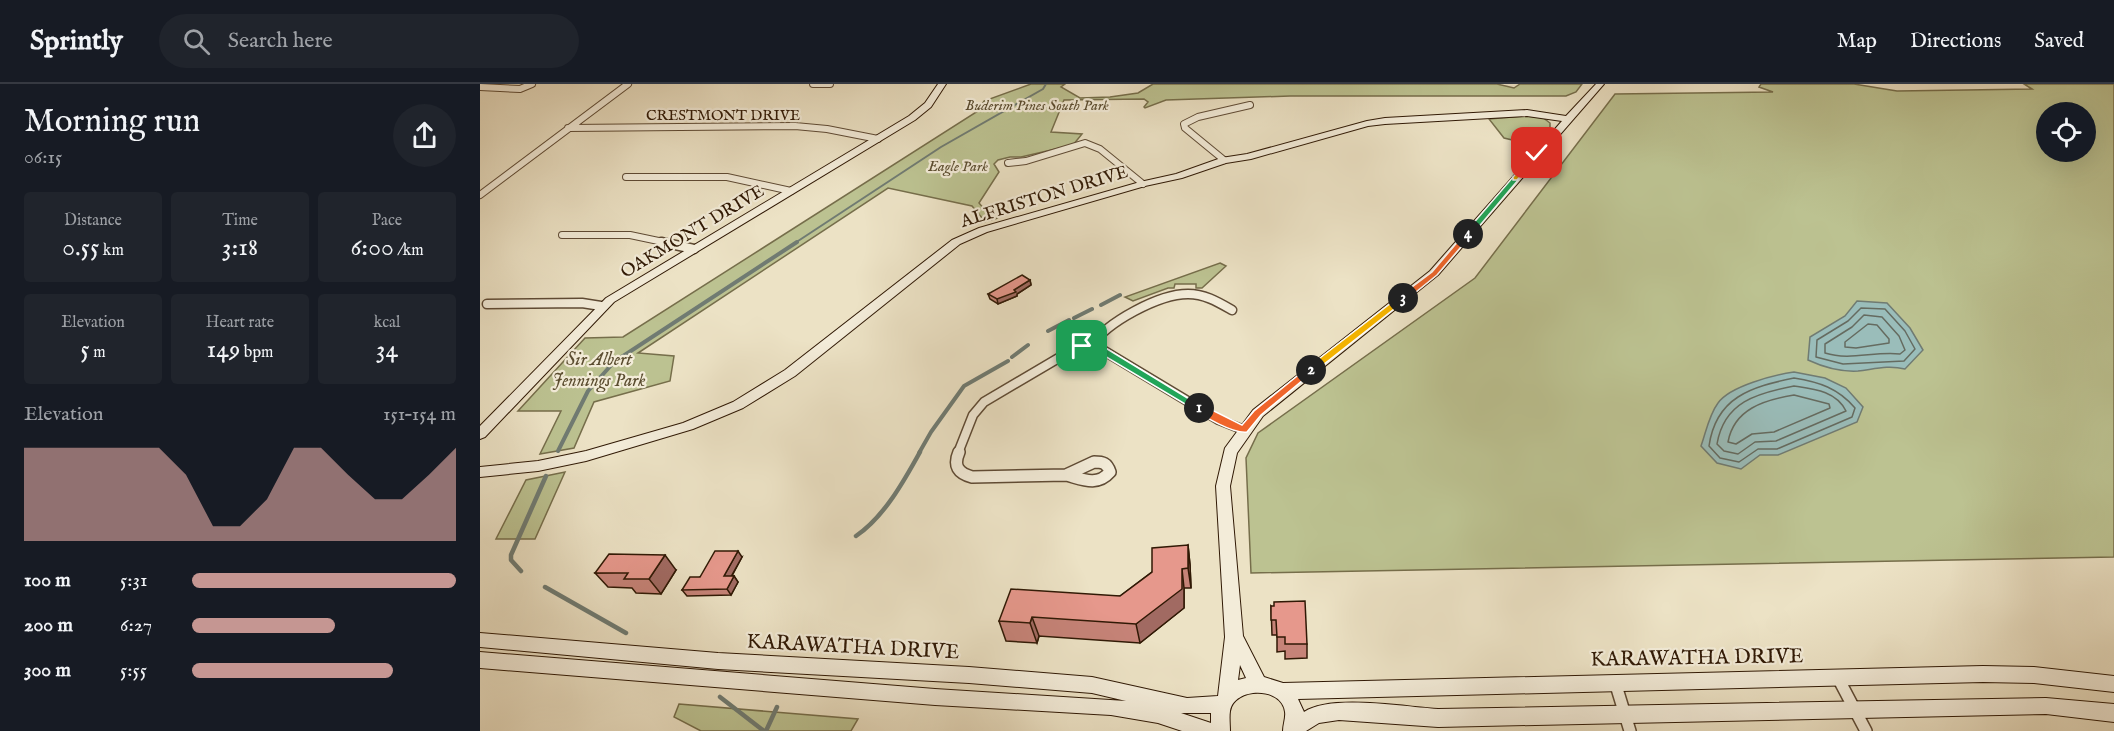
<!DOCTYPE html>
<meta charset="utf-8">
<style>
body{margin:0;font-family:"IM FELL English",serif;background:#20242c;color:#f1f3f6;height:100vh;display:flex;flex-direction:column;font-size:22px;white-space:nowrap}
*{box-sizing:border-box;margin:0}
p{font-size:20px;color:#9ea1a6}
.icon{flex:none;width:33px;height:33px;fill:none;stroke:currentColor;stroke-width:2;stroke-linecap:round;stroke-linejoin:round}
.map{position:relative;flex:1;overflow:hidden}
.side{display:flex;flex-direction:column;background:#171b24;width:480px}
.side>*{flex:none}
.tools{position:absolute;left:1556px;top:18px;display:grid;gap:12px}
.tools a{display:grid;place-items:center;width:60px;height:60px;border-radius:50%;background:#171b24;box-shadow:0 6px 24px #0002;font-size:30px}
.pin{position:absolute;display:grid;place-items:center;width:51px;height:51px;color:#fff;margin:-26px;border-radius:12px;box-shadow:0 3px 9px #0006}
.km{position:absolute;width:30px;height:30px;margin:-15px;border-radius:50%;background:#222;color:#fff;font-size:16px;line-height:30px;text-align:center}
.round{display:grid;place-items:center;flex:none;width:63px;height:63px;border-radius:32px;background:#20242c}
.head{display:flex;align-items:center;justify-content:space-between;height:102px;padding:0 24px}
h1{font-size:33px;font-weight:600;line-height:45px}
.stats{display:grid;grid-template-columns:repeat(3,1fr);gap:9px;height:102px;padding:6px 24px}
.stats div{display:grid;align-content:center;border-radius:6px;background:#20242c;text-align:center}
.stats b{font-size:26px;font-weight:600}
.stats small{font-size:16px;font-weight:400}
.stats p{font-size:16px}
.chart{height:168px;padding:12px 24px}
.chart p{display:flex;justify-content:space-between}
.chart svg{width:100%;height:108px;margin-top:6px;fill:#c59692;opacity:.7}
ul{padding:0 24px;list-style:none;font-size:20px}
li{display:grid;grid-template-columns:96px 72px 1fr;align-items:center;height:45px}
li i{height:15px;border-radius:8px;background:#c59692}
header{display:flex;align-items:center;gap:36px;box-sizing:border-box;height:84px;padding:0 30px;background:#171b24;border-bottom:2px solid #363941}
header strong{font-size:28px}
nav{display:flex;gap:33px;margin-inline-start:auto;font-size:21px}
.search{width:420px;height:54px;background:#20242c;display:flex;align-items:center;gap:15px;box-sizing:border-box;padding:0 21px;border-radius:33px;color:#9ea1a6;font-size:22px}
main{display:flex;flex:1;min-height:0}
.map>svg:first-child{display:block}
</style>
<header>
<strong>Sprintly</strong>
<div class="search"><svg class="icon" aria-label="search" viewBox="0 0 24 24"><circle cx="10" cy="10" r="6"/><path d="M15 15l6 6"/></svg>Search here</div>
<nav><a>Map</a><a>Directions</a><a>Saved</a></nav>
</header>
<main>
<section class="side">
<div class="head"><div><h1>Morning run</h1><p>06:15</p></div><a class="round"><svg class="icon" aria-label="share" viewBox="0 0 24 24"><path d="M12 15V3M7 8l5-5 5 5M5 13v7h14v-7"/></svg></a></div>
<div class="stats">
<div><p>Distance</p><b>0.55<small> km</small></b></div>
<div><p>Time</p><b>3:18</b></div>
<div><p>Pace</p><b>6:00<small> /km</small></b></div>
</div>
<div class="stats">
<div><p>Elevation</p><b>5<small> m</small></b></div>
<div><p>Heart rate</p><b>149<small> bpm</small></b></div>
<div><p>kcal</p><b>34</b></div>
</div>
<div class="chart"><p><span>Elevation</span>151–154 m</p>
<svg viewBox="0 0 160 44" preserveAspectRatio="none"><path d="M0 44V6L10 6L20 6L30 6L40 6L50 6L60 17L70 38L80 38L90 27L100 6L110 6L120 17L130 27L140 27L150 17L160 6V44z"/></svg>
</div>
<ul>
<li><b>100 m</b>5:31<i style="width:100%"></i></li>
<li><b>200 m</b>6:27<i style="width:54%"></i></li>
<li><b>300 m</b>5:55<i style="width:76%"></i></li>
</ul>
</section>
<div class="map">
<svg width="1634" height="647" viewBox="0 0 1634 647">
<rect width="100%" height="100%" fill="#ece2c5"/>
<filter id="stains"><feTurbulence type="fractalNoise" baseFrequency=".00333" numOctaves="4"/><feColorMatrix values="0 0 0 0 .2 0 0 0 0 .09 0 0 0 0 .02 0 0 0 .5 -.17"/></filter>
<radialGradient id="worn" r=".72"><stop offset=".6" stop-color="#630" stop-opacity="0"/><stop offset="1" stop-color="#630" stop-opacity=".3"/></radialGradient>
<path fill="#bcc291" stroke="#766e4b" stroke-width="1.5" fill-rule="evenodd" d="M 551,0 L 585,0 L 581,3 L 600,14 L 630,13 L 658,9 L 673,0 L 1017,0 L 1034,4 L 1040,0 L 1102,0 L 1096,8 L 1086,12 L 810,12 L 686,16 L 665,24 L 664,23 L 668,18 L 664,15 L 584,16 L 571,48 L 602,50 L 593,61 L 541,73 L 530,73 L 518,76 L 514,80 L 519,88 L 499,119 L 511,133 L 518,134 L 500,139 L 503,135 L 492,122 L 408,104 L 158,269 L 194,272 L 190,297 L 114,318 L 94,364 L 60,370 L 81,327 L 38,327 L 105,254 L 143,253 L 498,27 L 504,17 Z
M 1281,0 L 1374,0 L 1417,7 L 1552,5 L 1544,0 L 1634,0 L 1634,473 L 771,489 L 766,374 L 778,349 L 995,194 L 1135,10 L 1293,8 L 1279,3 ZM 1566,28 L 1605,28 L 1605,68 L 1566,68 Z
M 1044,32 L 1062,33 L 1070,39 L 1070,43 L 1053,61 L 1024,54 L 1009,35 Z
M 740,179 L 746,182 L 722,204 L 716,204 L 716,200 L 695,200 L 694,204 L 688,204 L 653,217 L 645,213 Z
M 85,388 L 55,455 L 16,455 L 46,396 Z
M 199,620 L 378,635 L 371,647 L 221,647 L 194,633 Z"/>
<path fill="#9abdba" stroke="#707b72" stroke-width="1.5" d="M 1377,217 L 1407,219 L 1430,244 L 1443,266 L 1425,285 C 1408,281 1395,285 1378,287 C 1360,288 1343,283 1328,276 L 1330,253 L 1365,232 Z
M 1314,288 L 1345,294 L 1366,304 L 1383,323 L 1377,338 L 1298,371 L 1280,371 L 1261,385 L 1237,379 L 1221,362 C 1226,348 1229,331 1238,319 C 1250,302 1294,291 1314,288 Z"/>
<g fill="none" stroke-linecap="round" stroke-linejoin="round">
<path stroke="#656b60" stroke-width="1.5" d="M 1381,224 L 1405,225 L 1425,247 L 1435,265 L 1424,277 L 1363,280 L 1336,273 L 1337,256 L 1368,237 Z
M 1384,231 L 1402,233 L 1419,252 L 1425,266 L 1420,270 C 1394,267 1370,277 1345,269 L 1345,260 L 1372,243 Z
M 1388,240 L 1397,241 L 1409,255 L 1409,259 L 1376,264 L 1365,263 L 1365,258 Z
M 1314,294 C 1339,298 1358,304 1375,324 L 1372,333 L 1297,365 L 1278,365 L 1259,378 L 1240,374 L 1229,362 C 1236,313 1271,303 1314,294 Z
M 1314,302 C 1334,305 1356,307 1366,327 L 1296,357 L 1275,358 L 1258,370 L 1244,367 L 1237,360 C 1244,318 1277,309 1314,302 Z
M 1314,311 L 1349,320 L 1350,324 L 1294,348 L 1272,350 L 1256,360 L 1248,358 C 1254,325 1284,316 1314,311 Z"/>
<path stroke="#707b72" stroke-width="2" d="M 315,159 L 461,63 L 563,5 L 566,0"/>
<path stroke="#707b72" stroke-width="4" d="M 621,221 L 640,211
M 594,234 L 612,225
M 568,247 L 589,236
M 532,273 L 548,261
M 78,367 L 108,307 L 134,278 L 317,158
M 439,369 L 451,348 L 484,302 L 528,277"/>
<path stroke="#707b72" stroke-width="4.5" d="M 376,452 C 404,433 424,397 440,368
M 41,487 L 31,476 L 31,471 L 66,392
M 65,503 L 146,549
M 240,613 L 284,647
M 286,647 L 297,623"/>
<defs>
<path id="street-far2" d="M 333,0 L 350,0
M 0,3 L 40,5 L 52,0
M 88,44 L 315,42 L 347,45 L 398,55
M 744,76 L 705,44 L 704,40 L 718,33 L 770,21
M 528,79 L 546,77 L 605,59 L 620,65 L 663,100
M 146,93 L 247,93 L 311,107
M 0,111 L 148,0
M 82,151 L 150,151 L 188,159"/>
<path id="street-far1" d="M 181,158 L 214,165
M 7,220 L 102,219 L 121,222
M 611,262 C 627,238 679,210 708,210 C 725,210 738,218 752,226
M 478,369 L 493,331 L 504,318 L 599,262 L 621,265 L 739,336 L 764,346"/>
<path id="street" d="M 479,368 C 473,382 478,389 492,393 L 586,391
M 614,378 C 623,378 627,379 630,388 C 617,403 602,395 586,391 Z
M 1357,592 L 1386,647
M 1135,598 L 1150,647"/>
<path id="secondary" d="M 458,0 L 466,0 L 451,23 L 435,36 L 134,218 L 5,353 L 0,355 L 0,342 L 126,214 L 429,32 L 445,19 Z
M 1116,0 L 1124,0 L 958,191 L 783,332 L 757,369 L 750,402 L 763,552 L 784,593 L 803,599 L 1503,582 L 1554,583 L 1634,592 L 1634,608 L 1554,599 L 1503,598 L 818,615 L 824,628 C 851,610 924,623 958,625 L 1566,614 L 1634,620 L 1634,638 L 1566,630 L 958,643 L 859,636 L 839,639 L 826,647 L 803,647 C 803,641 806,633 805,628 C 802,602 754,603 750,627 C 749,633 750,641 750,647 L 702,647 L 678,639 L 631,631 L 455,621 L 0,584 L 0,568 L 455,605 L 646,617 L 612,609 L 489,599 L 238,585 L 0,563 L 0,549 L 238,569 L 489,583 L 612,593 L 707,614 L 738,612 L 745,553 L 736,402 L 745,364 L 773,326 L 950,187 L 1082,37 L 1047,32 L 905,40 L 888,42 L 771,75 L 746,79 L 702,94 L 665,102 L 507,148 L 480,160 L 315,292 L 263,324 L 213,345 L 106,377 L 58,387 L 0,393 L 0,383 L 58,377 L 106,367 L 203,339 L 253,318 L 305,286 L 472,156 L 499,144 L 660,98 L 696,90 L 741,74 L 767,70 L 887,37 L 905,34 L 1047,26 L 1086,32 ZM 760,581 L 766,594 L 758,596 ZM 701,629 L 731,629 L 731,639 Z"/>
</defs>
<use href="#street-far2" stroke="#5f4b35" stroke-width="8"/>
<use href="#street-far1" stroke="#5f4b35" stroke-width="11"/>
<use href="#street" stroke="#5f4b35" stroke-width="14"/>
<use href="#secondary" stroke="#301905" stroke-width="2"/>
<use href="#street-far2" stroke="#f3ecd9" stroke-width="6"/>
<use href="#street-far1" stroke="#f3ecd9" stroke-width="8"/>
<use href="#street" stroke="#f3ecd9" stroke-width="11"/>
<use href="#secondary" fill="#f3ecd9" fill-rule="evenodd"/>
</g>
<path fill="#c68378" stroke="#301905" stroke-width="1.5" d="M 550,196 L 551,201 L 537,210 L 537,212 L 518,220 L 510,215 L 508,210 Z
M 708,461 L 710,481 L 711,504 L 704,504 L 704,524 L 660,559 L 559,552 L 557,559 L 526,557 L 519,537 L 640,512 Z
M 262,473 L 252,492 L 254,492 L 258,498 L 251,511 L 207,512 L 202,506 L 220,493 Z
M 196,486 L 181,510 L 156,509 L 152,504 L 128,503 L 115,489 Z
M 791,522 L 827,560 L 827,574 L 805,575 L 805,567 L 797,568 L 797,551 L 792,551 Z"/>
<path fill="#a16a62" stroke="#301905" stroke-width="1.5" d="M 550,196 L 551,201 L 537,210 L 537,212 L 518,220 L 517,215 Z
M 708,461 L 710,481 L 711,504 L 708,484 Z
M 258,467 L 262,473 L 248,498 L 244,492 Z
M 185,471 L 196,486 L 181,510 L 169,495 Z
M 702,485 L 704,504 L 704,524 L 660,559 L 656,540 Z
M 254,492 L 258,498 L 251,511 L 247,505 Z
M 552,533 L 559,552 L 557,559 L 550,539 Z"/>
<path fill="#e6988c" stroke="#301905" stroke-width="1.5" d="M 542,191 L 550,196 L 534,206 L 536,208 L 517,215 L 508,210 Z
M 708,461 L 708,484 L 702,485 L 702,505 L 656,540 L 552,533 L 550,539 L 519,537 L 531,505 L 640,512 L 672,488 L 672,464 Z
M 235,467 L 258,467 L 244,492 L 254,492 L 247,505 L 202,506 L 210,493 L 220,493 Z
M 129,470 L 185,471 L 169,495 L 144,495 L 148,489 L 115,489 Z
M 825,517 L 827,560 L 805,560 L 805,553 L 797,553 L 796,536 L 791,536 L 791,522 L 794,522 L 794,518 Z"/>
<path fill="#22a559" stroke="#fff" stroke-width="1.5" d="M 602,259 L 624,263 L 724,324 L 719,327 L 715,326 L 618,268 L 599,264 L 599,260 Z"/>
<path fill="#f0652b" stroke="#fff" stroke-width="1.5" d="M 827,284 L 835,286 L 781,331 L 767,348 C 754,350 723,333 714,324 L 719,320 L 722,321 L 762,341 L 774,327 Z"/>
<path fill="#f5b400" stroke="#fff" stroke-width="1.5" d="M 920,212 L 928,214 L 834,288 L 827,288 L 827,284 Z"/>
<path fill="#f0652b" stroke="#fff" stroke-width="1.5" d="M 985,149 L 992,150 L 957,191 L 926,216 L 920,216 L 920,212 L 952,188 Z"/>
<path fill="#22a559" stroke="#fff" stroke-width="1.5" d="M 1033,93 L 1039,95 L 991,152 L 985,152 L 985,149 Z"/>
<path fill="#f5b400" stroke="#fff" stroke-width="1.5" d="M 1057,67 L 1059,71 L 1037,96 L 1033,96 L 1033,93 Z"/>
<g text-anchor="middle" stroke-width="4.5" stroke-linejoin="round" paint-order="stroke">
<g font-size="15" font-style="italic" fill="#5a4c2f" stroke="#f3ecd9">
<text x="557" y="26">Buderim Pines South Park</text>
<text x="478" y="87">Eagle Park</text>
</g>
<g font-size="15" fill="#301905" stroke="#f3ecd9">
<text x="243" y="36">CRESTMONT DRIVE</text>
</g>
<g font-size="18" fill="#301905" stroke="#f3ecd9">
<text transform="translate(564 112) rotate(-17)" y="6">ALFRISTON DRIVE</text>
<text transform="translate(212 147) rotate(-31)" y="6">OAKMONT DRIVE</text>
</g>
<g font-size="18" font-style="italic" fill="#5a4c2f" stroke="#f3ecd9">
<text x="119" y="281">Sir Albert<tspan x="119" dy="21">Jennings Park</tspan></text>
</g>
<g font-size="21" fill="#301905" stroke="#f3ecd9">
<text transform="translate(373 562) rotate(3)" y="7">KARAWATHA DRIVE</text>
<text transform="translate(1217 573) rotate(-1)" y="7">KARAWATHA DRIVE</text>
</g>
</g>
<rect width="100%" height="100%" filter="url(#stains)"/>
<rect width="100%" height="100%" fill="url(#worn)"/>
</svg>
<div class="tools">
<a><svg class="icon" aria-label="locate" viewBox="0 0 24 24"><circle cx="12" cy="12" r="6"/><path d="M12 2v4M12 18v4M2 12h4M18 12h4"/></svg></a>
</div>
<div class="pin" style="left:602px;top:262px;background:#1e9e55"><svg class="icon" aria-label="arrive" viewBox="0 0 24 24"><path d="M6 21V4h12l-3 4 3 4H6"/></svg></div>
<div class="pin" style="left:1057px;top:69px;background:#d93025"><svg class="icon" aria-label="check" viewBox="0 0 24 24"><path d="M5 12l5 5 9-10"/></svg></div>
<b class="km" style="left:719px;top:324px">1</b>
<b class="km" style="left:831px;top:286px">2</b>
<b class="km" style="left:923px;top:214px">3</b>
<b class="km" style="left:988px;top:150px">4</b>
</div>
</main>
